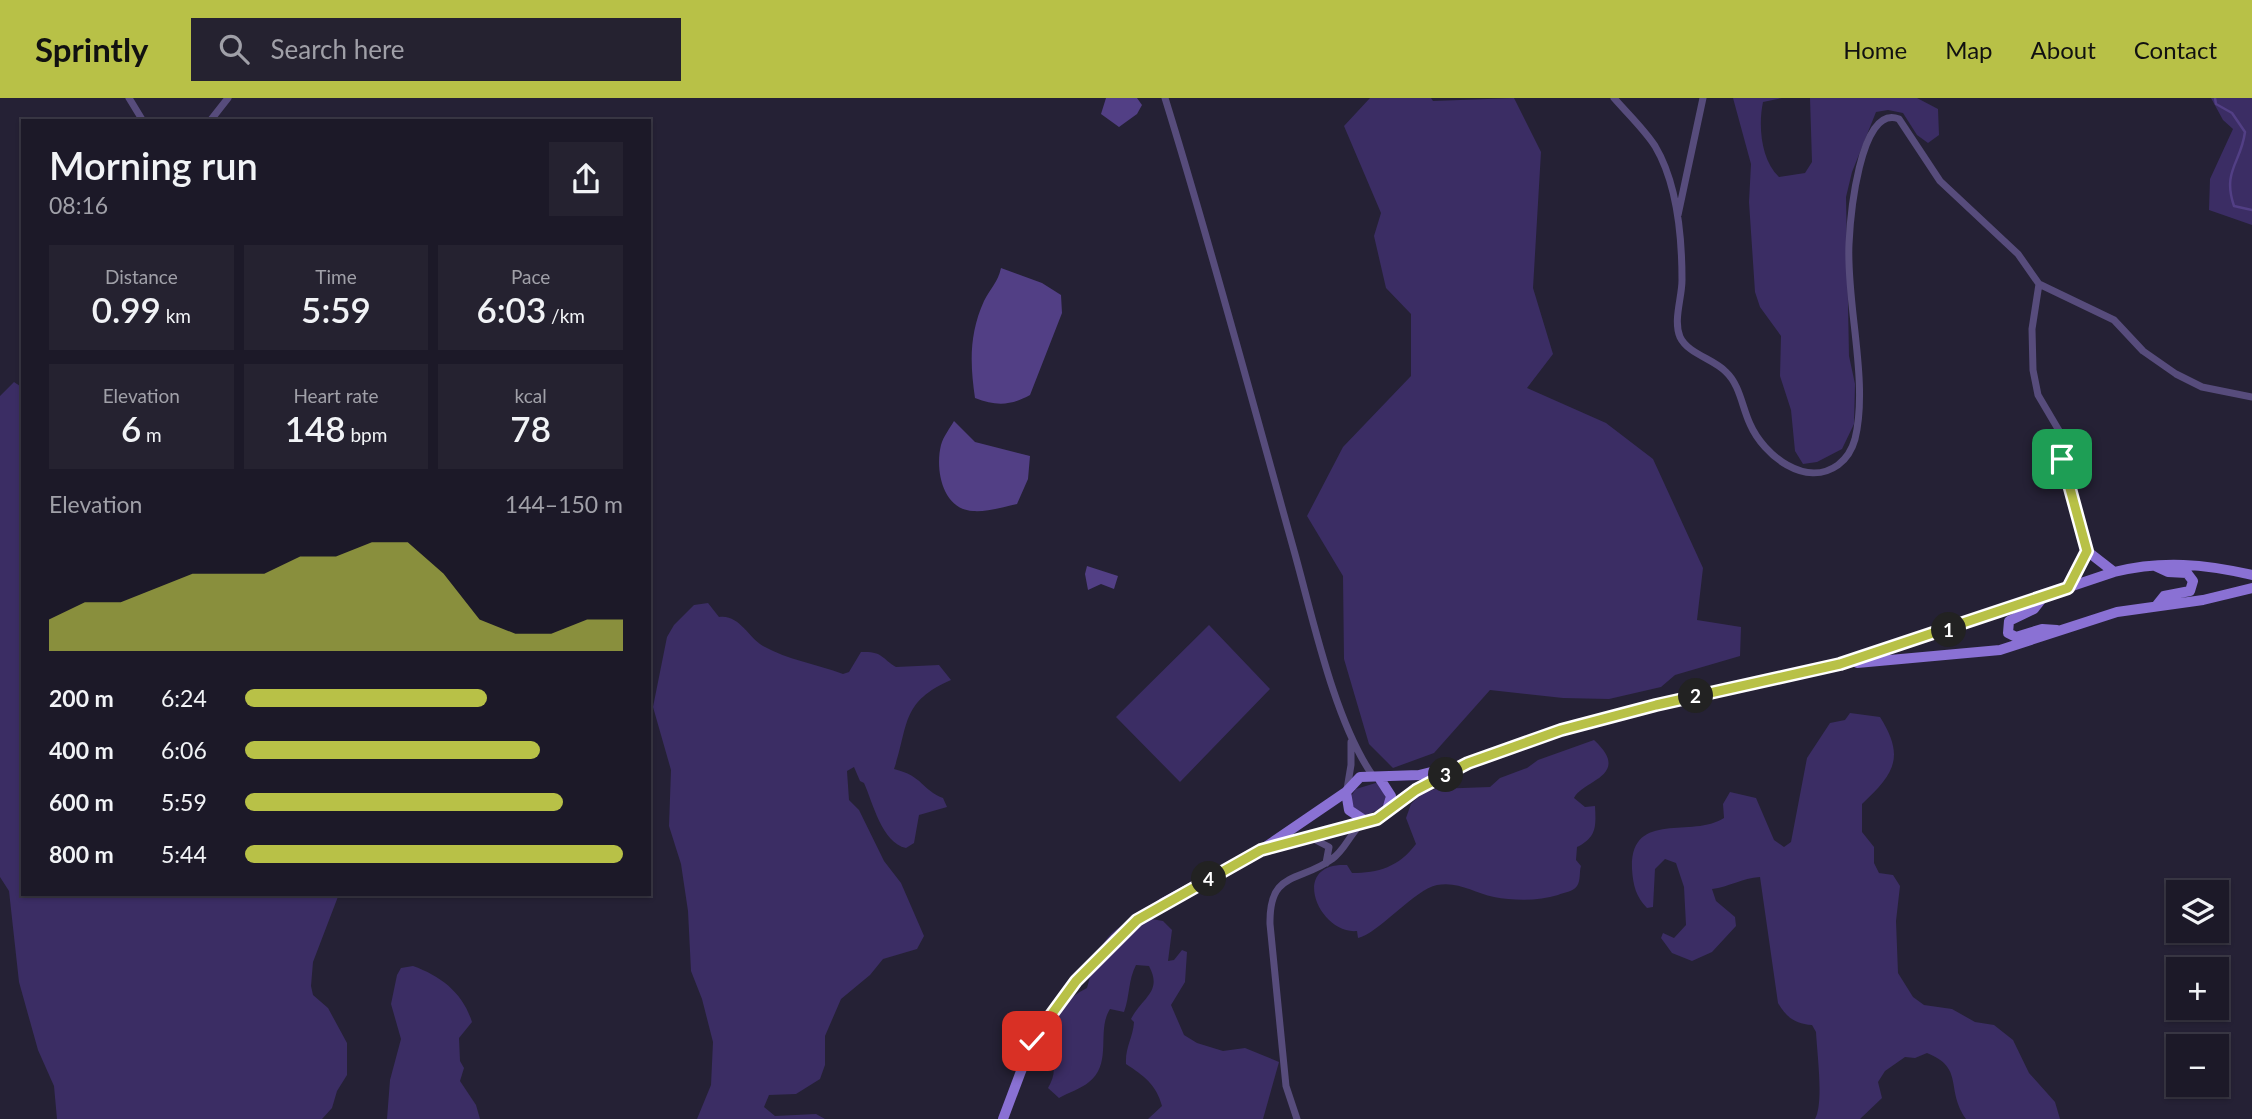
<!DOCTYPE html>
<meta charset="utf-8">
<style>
body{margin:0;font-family:Lato,sans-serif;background:#252230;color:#f1f3f6;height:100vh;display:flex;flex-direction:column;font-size:26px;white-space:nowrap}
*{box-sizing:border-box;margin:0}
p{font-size:23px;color:#a0a0a8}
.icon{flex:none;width:38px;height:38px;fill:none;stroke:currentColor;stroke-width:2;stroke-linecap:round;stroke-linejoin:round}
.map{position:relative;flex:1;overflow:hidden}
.sheet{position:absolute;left:21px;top:21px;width:630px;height:777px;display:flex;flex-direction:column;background:#1c1928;border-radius:0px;box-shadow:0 2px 5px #0004,0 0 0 2px #3a3845}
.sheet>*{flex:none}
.tools{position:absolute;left:2166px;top:782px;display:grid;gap:14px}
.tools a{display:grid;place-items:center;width:63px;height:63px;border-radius:0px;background:#1c1928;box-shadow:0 2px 5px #0004,0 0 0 2px #3a3845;font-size:35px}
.pin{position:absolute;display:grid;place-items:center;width:60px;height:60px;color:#fff;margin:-30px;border-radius:14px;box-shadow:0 4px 10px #0006}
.km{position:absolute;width:35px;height:35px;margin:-18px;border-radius:50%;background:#222;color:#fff;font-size:19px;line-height:35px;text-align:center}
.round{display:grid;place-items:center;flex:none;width:74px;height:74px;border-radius:0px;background:#252230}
.overview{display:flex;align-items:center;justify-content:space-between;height:119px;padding:0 28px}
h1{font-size:38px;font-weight:600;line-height:52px}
.metrics{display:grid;grid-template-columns:repeat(3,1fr);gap:10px;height:119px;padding:7px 28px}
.metrics div{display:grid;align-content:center;border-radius:0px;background:#252230;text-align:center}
.metrics b{font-size:35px;font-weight:600}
.metrics small{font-size:19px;font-weight:400}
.metrics p{font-size:19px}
.chart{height:196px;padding:14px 28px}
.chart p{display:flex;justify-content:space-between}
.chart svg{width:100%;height:126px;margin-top:7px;fill:#b8c147;opacity:.7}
ul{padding:0 28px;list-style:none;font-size:23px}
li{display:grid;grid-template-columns:112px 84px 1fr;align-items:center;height:52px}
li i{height:18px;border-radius:9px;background:#b8c147}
header{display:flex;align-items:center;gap:42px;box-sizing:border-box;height:98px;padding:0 35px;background:#b8c147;color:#111}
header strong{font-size:33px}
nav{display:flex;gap:38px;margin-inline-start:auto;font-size:24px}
.search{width:490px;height:63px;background:#252230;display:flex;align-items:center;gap:18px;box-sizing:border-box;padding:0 24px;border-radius:0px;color:#a0a0a8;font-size:26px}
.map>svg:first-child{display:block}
</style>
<header>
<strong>Sprintly</strong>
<div class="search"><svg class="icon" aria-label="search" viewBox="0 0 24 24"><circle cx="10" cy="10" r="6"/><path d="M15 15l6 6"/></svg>Search here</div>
<nav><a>Home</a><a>Map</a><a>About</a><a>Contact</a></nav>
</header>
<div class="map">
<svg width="2252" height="1021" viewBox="0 0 2252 1021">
<rect width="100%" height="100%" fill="#252135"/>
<path fill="#3b2d64" d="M 1370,0 L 1431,0 L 1433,3 L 1514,0 L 1541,54 L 1533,190 L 1553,256 L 1527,290 L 1606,325 L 1653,361 L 1703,470 L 1697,522 L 1741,529 L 1740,558 L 1675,577 L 1661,589 L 1609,601 L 1563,600 L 1490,592 L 1434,655 L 1393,670 L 1369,646 L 1344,561 L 1343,478 L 1307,418 L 1343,349 L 1411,278 L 1411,216 L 1386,190 L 1374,138 L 1381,115 L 1344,28 Z
M 1733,0 L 1782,0 L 1763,4 C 1758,28 1761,62 1779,79 L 1805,75 L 1812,64 L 1810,0 L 1917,0 L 1938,11 L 1939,37 L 1928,45 L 1917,37 L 1903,15 L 1888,12 L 1876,14 L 1852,74 L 1846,99 L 1849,258 L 1855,286 L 1854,326 L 1842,351 L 1817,364 L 1803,366 L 1795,353 L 1791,312 L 1780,278 L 1781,238 L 1760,209 L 1755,194 L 1749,104 L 1751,66 Z
M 2211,0 L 2252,0 L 2252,127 L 2209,112 L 2210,81 L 2233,31 L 2223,22 Z
M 14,284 L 23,290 L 23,796 L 339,796 L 313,864 L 311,888 L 313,897 L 328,910 L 347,945 L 347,977 L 337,993 L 332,1010 L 322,1021 L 57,1021 L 54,988 L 38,952 L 19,884 L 9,793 L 0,779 L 0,298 Z
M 708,505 L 719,519 C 739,516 748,539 763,548 C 788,562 817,566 843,576 L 849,574 L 861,554 C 883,553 881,560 896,569 L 939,567 L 951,582 C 900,604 909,628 894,671 C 923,678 922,692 943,700 L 947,709 L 919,717 L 914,745 L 906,750 C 882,745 873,705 864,685 L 860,683 L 854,669 L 847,673 L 849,702 L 859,712 L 884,763 L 901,785 L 924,838 L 917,851 L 883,861 L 870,877 L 841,901 L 825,938 L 825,967 L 820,981 L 796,996 L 769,997 L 764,1009 L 775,1018 L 816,1016 L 825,1021 L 697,1021 L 711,987 L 713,944 L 702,901 L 691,873 L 688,813 L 681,766 L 669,728 L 671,672 L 653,609 L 667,539 L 674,527 L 694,507 Z
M 1209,527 L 1270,591 L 1180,684 L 1116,619 Z
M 1850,615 L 1880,619 C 1905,659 1895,675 1862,706 L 1862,734 L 1874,749 L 1874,765 L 1879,775 L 1893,777 L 1900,788 L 1896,823 L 1898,875 L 1913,899 L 1924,907 L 1952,911 L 1975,924 L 1994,927 L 2013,942 L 2029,975 L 2055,1004 L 2060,1021 L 1966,1021 C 1945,991 1965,970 1927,955 L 1915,960 L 1905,959 L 1885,973 L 1878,984 L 1882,1000 L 1860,1021 L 1815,1021 C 1824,1005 1817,955 1816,934 L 1812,927 C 1795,926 1786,919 1778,905 L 1760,779 C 1742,780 1729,789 1712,791 L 1716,803 L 1735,819 L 1736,828 L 1712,854 L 1692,863 L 1672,855 L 1661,840 L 1663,835 L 1674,840 L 1686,827 L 1684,789 L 1676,765 L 1665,761 L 1655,771 L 1653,809 L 1647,810 C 1636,799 1633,787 1632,771 C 1630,711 1692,741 1724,720 L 1723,706 L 1730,694 L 1756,700 L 1774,742 L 1784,749 L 1791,744 L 1807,660 L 1830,625 L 1845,622 Z
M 1594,642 C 1633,678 1582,682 1574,700 L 1585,709 L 1595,708 C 1596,728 1597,739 1577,749 L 1576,762 L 1581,768 C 1579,774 1581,782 1577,788 C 1573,794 1564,794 1558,797 C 1539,803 1514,803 1494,799 C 1474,795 1459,783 1437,787 C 1415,791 1378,836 1358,840 L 1357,833 C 1319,837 1288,764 1347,767 L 1352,775 C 1378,775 1399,769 1416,746 L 1406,720 L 1411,706 L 1421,696 L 1435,691 L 1490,689 L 1500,680 L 1527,670 L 1538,662 Z
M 1379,684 L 1387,703 L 1380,711 L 1364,718 L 1353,712 L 1351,698 L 1356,691 Z
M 1146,820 L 1163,823 L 1172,832 L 1168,863 L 1174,862 L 1182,852 L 1187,854 L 1185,884 L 1171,907 L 1184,937 L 1197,945 L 1223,953 L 1245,950 L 1279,964 L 1263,1021 L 1148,1021 L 1162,1008 C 1156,986 1144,978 1126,966 C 1125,949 1133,940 1134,924 L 1131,921 C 1142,899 1163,894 1149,868 L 1136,867 C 1128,882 1130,898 1124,914 L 1110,911 C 1096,933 1113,965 1089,984 C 1081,991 1069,994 1059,1000 L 1048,990 C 1059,971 1053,960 1041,944 C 1061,914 1052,909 1087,890 C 1097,853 1105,826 1146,820 Z
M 413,868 C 441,878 463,895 472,924 L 459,940 L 460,963 L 464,970 L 460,983 L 476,1007 L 480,1021 L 387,1021 L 390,982 L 401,941 L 391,906 L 397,877 L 401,870 Z"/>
<path fill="#523f85" d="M 1106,0 L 1137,0 L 1142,7 L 1137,16 L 1119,29 L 1101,16 Z
M 1001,170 L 1042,185 L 1061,197 L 1062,215 L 1030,297 C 1010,308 996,308 975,300 C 970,266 969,236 984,203 C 990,191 998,184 1001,170 Z
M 954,323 L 975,344 L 1030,358 L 1028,381 L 1017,406 C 1003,409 987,414 973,413 C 942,411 935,371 941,347 C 943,339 950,330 954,323 Z
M 1087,468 L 1118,478 L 1114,491 L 1101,486 L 1088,492 L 1085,476 Z"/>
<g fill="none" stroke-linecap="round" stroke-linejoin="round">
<path stroke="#523f85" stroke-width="2.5" d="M 2215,0 L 2216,6 L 2232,15 L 2245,34 C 2241,65 2222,73 2234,108 L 2252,112"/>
<path stroke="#574c7c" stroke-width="7" d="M 129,0 L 143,23
M 1165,0 C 1211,148 1251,299 1293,449 C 1312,516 1334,623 1373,678
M 1614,0 C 1627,15 1644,31 1655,48 C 1677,85 1682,140 1682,182 C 1682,200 1673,222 1680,239 C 1688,256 1714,261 1726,274 C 1740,287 1742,309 1750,326 C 1764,358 1806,390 1838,367 C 1846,361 1852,352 1855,341 C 1869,284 1846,205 1849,146 C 1850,124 1859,5 1899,21 L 1940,83 L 2018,156 L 2039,186 L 2032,231 L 2033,272 L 2038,297 L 2061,336 L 2070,398 L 2087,453
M 210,23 L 228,0
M 1678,117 L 1703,0
M 2039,186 L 2114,222 L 2143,253 L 2176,276 L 2202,289 L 2252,299
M 1347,691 L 1351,667 L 1351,644
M 1312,740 L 1329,749 L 1326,765
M 1297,1021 L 1286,988 L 1270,826 C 1269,772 1299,785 1332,761 C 1344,753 1349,738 1360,727"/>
<path stroke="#8a71d4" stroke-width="10" d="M 2155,468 L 2168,474 L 2187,475 L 2193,483 L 2190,493 L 2164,498 L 2156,508
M 2068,490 L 2087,453 L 2114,474
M 2044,498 L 2034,511 L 2009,523 L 2008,535 L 2016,539 L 2042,531 L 2057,532
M 1857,565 L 2000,552 L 2117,514 L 2203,502 L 2252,490
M 1380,681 L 1391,698 L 1387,712
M 1346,694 L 1349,712 L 1364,722
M 1261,752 L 1377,721 L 1416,692 L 1468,665 L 1561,632 L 1656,607 L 1840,566 L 2114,474 C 2162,462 2205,466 2252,477
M 1003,1021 L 1032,944 L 1057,907 L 1115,841 L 1163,805 L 1261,752 L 1346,694 L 1360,679 L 1419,677 L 1451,669"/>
</g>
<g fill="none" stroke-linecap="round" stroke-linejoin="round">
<defs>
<path id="route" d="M 1032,943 L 1076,883 L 1137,822 L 1261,752 L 1377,721 L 1416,692 L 1468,665 L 1561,632 L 1656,607 L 1840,566 L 2068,490 L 2087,453 L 2062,361"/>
</defs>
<use href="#route" stroke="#fff" stroke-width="14"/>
<use href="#route" stroke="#b8c147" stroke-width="9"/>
</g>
</svg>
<div class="tools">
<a><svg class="icon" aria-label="layers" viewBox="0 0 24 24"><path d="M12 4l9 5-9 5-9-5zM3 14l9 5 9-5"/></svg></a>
<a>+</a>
<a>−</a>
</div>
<div class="pin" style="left:2062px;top:361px;background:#1e9e55"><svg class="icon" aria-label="arrive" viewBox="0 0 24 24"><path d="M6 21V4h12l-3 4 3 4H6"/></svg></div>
<div class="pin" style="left:1032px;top:943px;background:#d93025"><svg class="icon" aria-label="check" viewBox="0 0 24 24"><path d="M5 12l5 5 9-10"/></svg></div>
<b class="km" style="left:1949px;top:532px">1</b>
<b class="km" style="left:1696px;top:598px">2</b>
<b class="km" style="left:1446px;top:677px">3</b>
<b class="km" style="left:1209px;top:781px">4</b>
<section class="sheet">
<div class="overview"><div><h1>Morning run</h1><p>08:16</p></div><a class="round"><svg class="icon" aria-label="share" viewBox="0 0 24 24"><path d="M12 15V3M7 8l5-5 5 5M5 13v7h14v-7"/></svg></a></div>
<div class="metrics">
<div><p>Distance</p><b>0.99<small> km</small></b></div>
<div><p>Time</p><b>5:59</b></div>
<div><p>Pace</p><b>6:03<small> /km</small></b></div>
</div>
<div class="metrics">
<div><p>Elevation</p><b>6<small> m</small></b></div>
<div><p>Heart rate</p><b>148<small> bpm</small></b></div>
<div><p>kcal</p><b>78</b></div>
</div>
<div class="chart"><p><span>Elevation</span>144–150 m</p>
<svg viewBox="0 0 160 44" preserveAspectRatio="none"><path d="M0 44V33L10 27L20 27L30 22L40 17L50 17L60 17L70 11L80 11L90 6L100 6L110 17L120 33L130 38L140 38L150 33L160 33V44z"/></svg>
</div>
<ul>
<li><b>200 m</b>6:24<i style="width:64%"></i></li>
<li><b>400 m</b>6:06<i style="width:78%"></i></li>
<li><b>600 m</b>5:59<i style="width:84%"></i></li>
<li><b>800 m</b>5:44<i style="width:100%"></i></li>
</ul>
</section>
</div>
